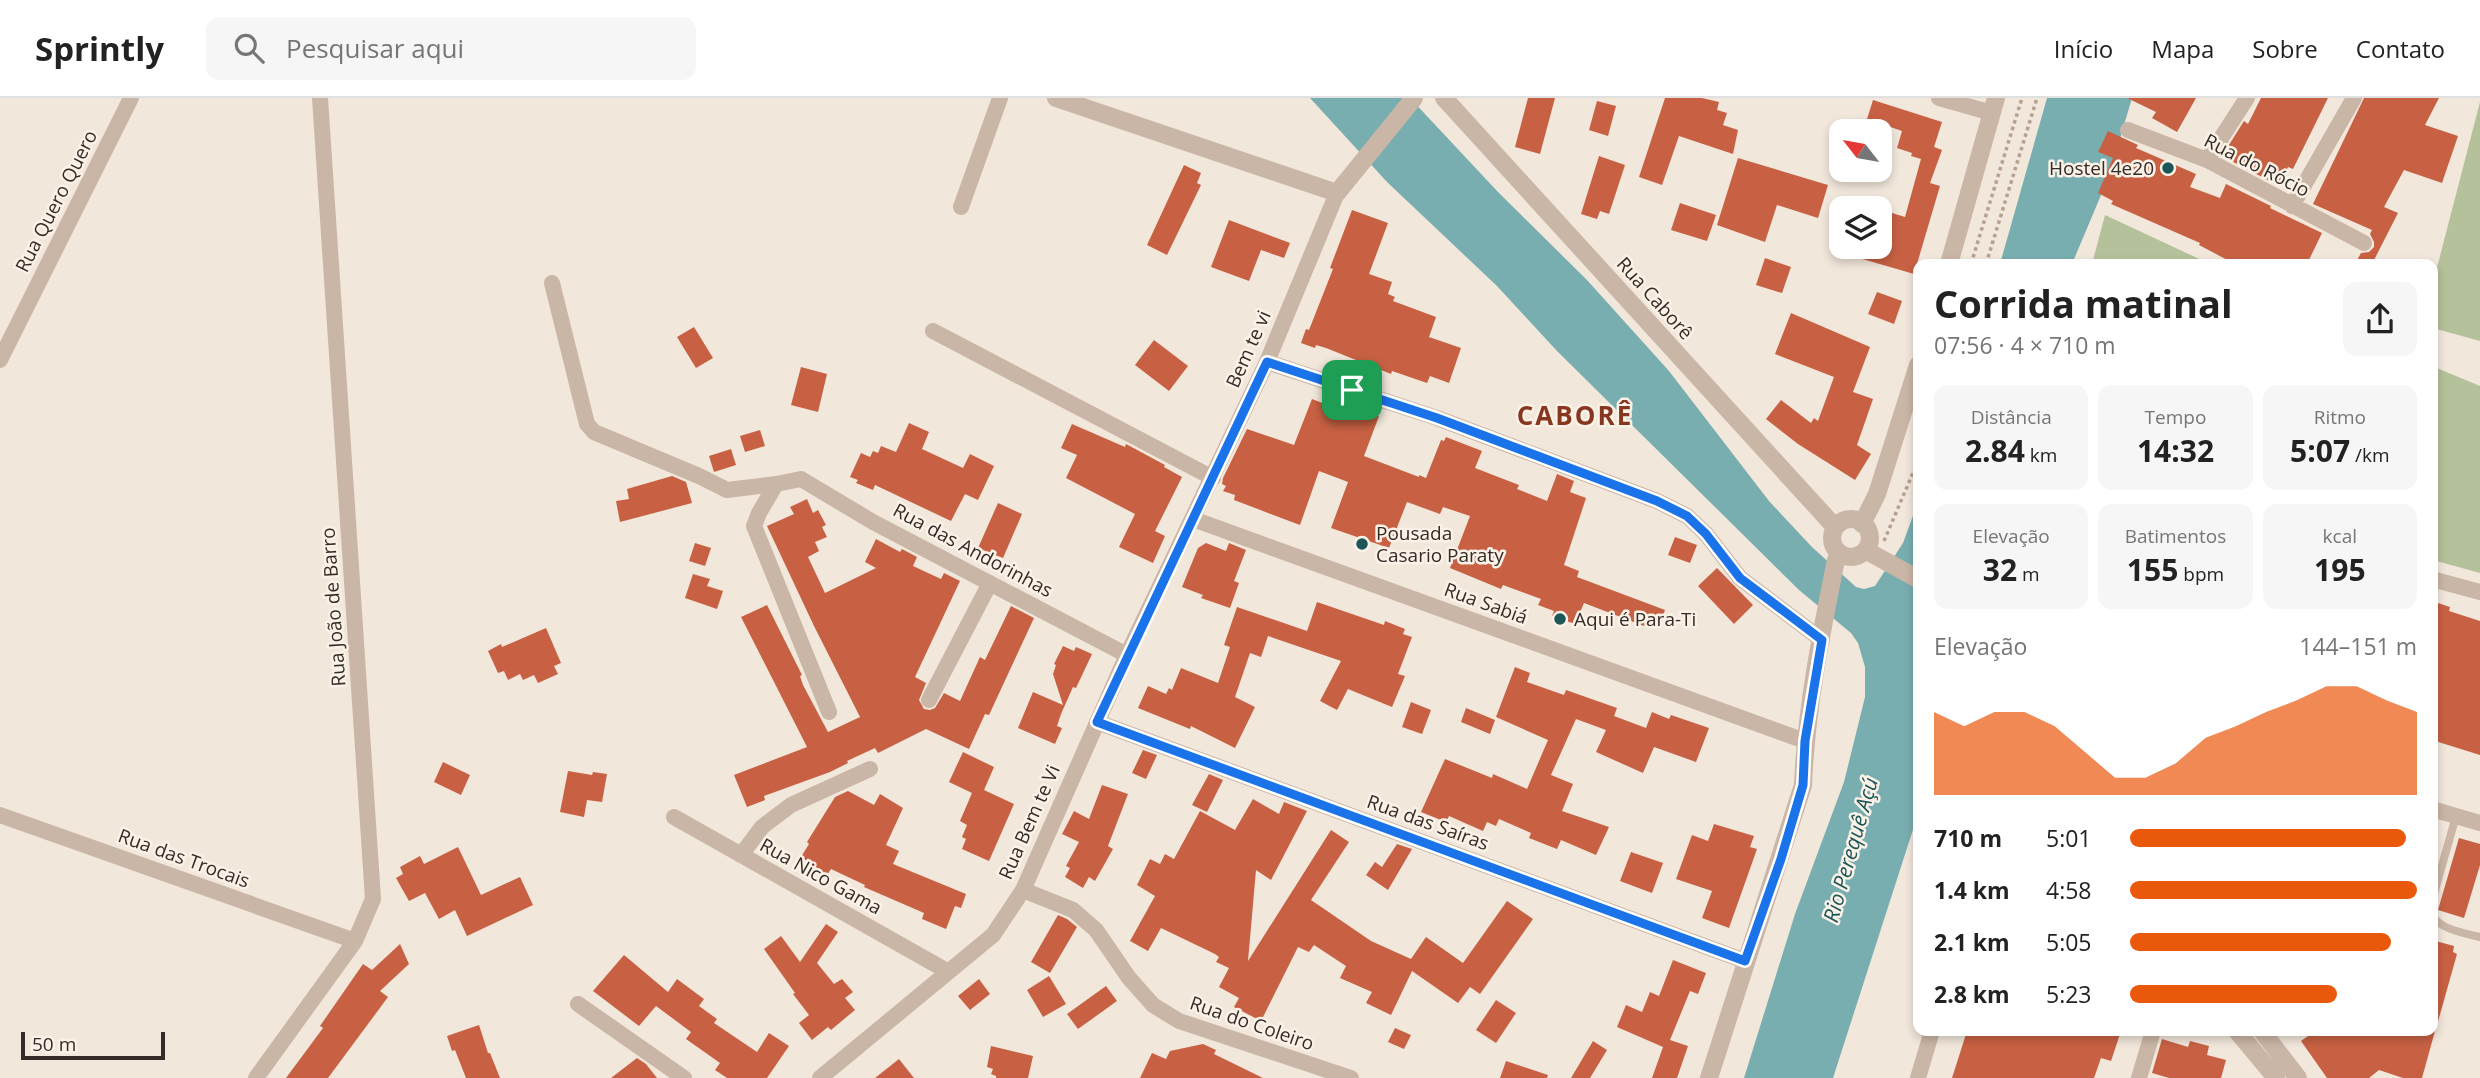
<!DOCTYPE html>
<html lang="pt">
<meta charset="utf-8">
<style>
body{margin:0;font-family:"Open Sans",sans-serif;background:#f6f6f6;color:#222;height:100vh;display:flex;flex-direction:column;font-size:26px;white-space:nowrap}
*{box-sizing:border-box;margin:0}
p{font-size:23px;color:#767676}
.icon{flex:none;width:38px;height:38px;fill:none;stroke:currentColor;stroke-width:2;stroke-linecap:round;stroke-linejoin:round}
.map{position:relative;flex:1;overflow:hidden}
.side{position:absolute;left:1913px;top:161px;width:525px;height:777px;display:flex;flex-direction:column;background:#fff;border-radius:14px;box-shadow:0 4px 10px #0003}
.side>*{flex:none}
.needle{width:46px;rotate:301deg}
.buttons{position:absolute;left:1829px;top:21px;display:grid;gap:14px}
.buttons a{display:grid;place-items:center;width:63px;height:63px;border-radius:14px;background:#fff;box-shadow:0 4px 10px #0003;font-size:35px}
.scale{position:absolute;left:21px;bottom:18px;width:144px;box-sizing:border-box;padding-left:7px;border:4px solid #362c27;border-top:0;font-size:19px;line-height:24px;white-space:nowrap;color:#362c27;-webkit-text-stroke:5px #faf1e7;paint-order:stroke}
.pin{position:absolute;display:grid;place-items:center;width:60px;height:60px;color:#fff;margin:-30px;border-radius:14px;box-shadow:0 4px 10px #0006}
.round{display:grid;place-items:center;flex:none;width:74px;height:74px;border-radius:14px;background:#f6f6f6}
.headline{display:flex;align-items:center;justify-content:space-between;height:119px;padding:0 21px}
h1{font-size:38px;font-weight:700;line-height:52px}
.figures{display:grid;grid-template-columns:repeat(3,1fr);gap:10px;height:119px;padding:7px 21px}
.figures div{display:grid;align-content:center;border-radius:14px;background:#f6f6f6;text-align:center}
.figures b{font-size:30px;font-weight:700}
.figures small{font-size:19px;font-weight:400}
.figures p{font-size:19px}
.chart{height:196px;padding:14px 21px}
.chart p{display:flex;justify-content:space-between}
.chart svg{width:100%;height:126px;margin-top:7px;fill:#ea580c;opacity:.7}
ul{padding:0 21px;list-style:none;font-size:23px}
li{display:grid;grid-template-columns:112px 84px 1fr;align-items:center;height:52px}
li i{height:18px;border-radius:9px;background:#ea580c}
header{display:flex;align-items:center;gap:42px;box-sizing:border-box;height:98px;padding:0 35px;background:#fff;border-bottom:2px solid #e0e0e0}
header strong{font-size:33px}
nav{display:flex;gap:38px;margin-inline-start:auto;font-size:24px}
.search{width:490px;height:63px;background:#f6f6f6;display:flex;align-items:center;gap:18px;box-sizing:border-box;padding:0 24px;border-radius:14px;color:#767676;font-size:26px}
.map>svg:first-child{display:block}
</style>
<header>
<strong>Sprintly</strong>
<div class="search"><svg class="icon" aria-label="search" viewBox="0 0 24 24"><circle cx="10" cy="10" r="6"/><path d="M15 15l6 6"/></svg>Pesquisar aqui</div>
<nav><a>Início</a><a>Mapa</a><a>Sobre</a><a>Contato</a></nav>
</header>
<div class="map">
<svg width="2480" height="980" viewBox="0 0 2480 980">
<rect width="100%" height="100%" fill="#f2e7db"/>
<path fill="#b5c19a" d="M 2480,4 L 2480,243 L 2433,230 L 2433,185 Z
M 2105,117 L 2210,166 L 2092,166 Z
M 2432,268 L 2480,288 L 2480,475 L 2433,462 Z"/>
<path fill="#79aeb0" d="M 1310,0 L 1410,0 L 1498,94 L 1587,182 L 1669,273 L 1769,403 L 1812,449 L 1856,489 L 1864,491 L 1875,488 L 1903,445 L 1918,404 L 1918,716 L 1833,980 L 1744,980 L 1795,816 L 1844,684 L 1865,599 L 1865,569 L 1858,545 L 1851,535 L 1799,492 L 1557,253 L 1497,188 L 1387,84 Z
M 2047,0 L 2132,0 L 2109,78 L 2072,166 L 2000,166 Z"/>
<path fill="#c86143" d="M 1528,0 L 1555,0 L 1540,56 L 1515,49 Z
M 1665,0 L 1702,0 L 1719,4 L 1717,12 L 1727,15 L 1723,27 L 1738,32 L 1733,56 L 1679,38 L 1662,87 L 1639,79 Z
M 2127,0 L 2196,0 L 2177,34 L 2152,20 L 2156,14 Z
M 2261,0 L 2328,0 L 2293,71 L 2288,69 L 2279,88 L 2222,58 L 2244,23 L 2248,26 Z
M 2364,0 L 2439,0 L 2425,27 L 2458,38 L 2442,85 L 2404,72 L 2384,109 L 2398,115 L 2372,166 L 2355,166 L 2361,155 L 2369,154 L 2374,149 L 2374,144 L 2370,136 L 2372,132 L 2313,106 Z
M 1873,2 L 1942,24 L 1934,49 L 1942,52 L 1930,85 L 1940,88 L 1914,176 L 1835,153 L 1836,149 L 1880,149 L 1880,134 L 1886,136 L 1892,115 L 1905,119 L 1921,61 L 1911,58 L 1912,55 L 1897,50 L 1902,33 L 1867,21 Z
M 1597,3 L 1616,8 L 1608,38 L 1589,32 Z
M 2108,33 L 2138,47 L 2136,50 L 2196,76 L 2190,89 L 2220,100 L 2226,86 L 2271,108 L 2270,110 L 2322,135 L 2307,166 L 2235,166 L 2199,147 L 2200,145 L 2111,106 L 2113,103 L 2098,95 L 2113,60 L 2098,54 Z
M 1599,58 L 1625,67 L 1609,116 L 1600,113 L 1597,121 L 1581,116 Z
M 1738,60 L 1828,87 L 1818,120 L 1777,107 L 1765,144 L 1717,127 Z
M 1184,67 L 1201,75 L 1197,85 L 1201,87 L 1167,157 L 1147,147 Z
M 1680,105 L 1716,117 L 1707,143 L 1671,132 Z
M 1352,112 L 1388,125 L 1369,176 L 1392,184 L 1388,196 L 1395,199 L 1393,203 L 1436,219 L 1429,239 L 1461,250 L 1449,285 L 1430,278 L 1427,285 L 1392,273 L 1391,276 L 1326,250 L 1316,247 L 1315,250 L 1301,245 L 1306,231 L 1309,232 L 1333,171 L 1330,170 Z
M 1229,122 L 1290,145 L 1284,160 L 1261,152 L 1249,183 L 1211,169 Z
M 1765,160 L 1791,169 L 1782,195 L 1756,187 Z
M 1877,194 L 1902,203 L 1894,226 L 1868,216 Z
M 1791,215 L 1870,249 L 1853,294 L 1873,301 L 1857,347 L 1871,356 L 1855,382 L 1798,346 L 1766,321 L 1781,302 L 1811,325 L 1814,320 L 1818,323 L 1834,279 L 1775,256 Z
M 694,229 L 713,260 L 696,270 L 677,239 Z
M 1154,242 L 1188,268 L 1169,293 L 1135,267 Z
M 801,269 L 827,276 L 818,314 L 791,307 Z
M 1312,301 L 1351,316 L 1352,314 L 1356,315 L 1358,310 L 1379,318 L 1364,358 L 1419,379 L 1419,377 L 1426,380 L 1441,342 L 1444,343 L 1446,339 L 1482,353 L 1475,370 L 1519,387 L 1517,391 L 1547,403 L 1557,376 L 1574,383 L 1570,394 L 1586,400 L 1564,467 L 1579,473 L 1577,479 L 1665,512 L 1659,529 L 1646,524 L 1644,528 L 1584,505 L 1575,526 L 1552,518 L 1554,513 L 1538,507 L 1541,501 L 1503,487 L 1501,491 L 1450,470 L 1470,418 L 1443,409 L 1440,416 L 1407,404 L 1389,450 L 1331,430 L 1348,384 L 1319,373 L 1300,427 L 1234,402 L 1235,397 L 1223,393 L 1226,388 L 1222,386 L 1223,380 L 1247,331 L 1294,347 Z
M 909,325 L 929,334 L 922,351 L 963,370 L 970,356 L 994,368 L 978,402 L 965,396 L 951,423 L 875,387 L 873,392 L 856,385 L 858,382 L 850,379 L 861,355 L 870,359 L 873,353 L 878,355 L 881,348 L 896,354 Z
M 1072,326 L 1125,349 L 1126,346 L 1165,367 L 1164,369 L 1182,379 L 1155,433 L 1165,438 L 1153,465 L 1119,449 L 1135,416 L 1066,380 L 1077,357 L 1061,350 Z
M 760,332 L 765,348 L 745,354 L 740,338 Z
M 731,351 L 736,367 L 714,374 L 709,358 Z
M 672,378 L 686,384 L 692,405 L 620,424 L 616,403 L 629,401 L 627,391 Z
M 807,401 L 813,415 L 818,412 L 826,427 L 822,429 L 827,439 L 815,444 L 819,453 L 808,459 L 825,495 L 876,470 L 865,464 L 876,441 L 900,454 L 902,451 L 917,459 L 913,468 L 941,481 L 944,475 L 960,483 L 915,579 L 926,585 L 919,602 L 924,611 L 930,612 L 935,610 L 944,595 L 960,603 L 980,559 L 985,562 L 1011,508 L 1034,520 L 989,617 L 985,616 L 969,651 L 926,631 L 878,655 L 875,650 L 847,663 L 848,665 L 830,674 L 764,698 L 765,702 L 747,709 L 734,677 L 807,649 L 741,519 L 767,507 L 802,577 L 800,578 L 803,587 L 828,634 L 860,619 L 814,528 L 767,428 L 794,416 L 790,409 Z
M 998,405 L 1022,416 L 1003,460 L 978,450 Z
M 1675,439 L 1697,447 L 1690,465 L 1668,457 Z
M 695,445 L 711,450 L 705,468 L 689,463 Z
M 1206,445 L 1226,453 L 1229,445 L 1246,452 L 1234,483 L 1239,485 L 1230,510 L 1201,500 L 1203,497 L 1182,489 L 1198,450 Z
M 1717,470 L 1753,507 L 1734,526 L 1698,488 Z
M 693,476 L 710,481 L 707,488 L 723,493 L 717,511 L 685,500 Z
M 2432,503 L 2450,509 L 2449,513 L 2480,523 L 2480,657 L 2432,642 L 2432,607 L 2438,592 L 2432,590 Z
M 1317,504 L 1384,527 L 1385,523 L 1405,531 L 1403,536 L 1412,539 L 1398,576 L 1405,578 L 1392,609 L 1348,591 L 1337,612 L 1320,603 L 1341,563 L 1268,538 L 1261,559 L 1250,555 L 1235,599 L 1255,609 L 1235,650 L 1191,628 L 1190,631 L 1138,610 L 1148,588 L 1166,596 L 1169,590 L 1172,592 L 1181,570 L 1218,585 L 1230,549 L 1224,547 L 1237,509 L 1307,533 Z
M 546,530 L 561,565 L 554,568 L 558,576 L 538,585 L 534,577 L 523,582 L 520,576 L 508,582 L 504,573 L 498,575 L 488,553 L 501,546 L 502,549 Z
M 1063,548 L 1074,553 L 1076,549 L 1092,556 L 1076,590 L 1073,589 L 1061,616 L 1057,628 L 1062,630 L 1055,646 L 1018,630 L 1033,594 L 1063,607 L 1053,576 L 1056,567 L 1054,566 Z
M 1515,569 L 1530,575 L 1527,584 L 1564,597 L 1566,592 L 1617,610 L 1614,618 L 1646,630 L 1652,614 L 1669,621 L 1671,617 L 1709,630 L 1696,664 L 1654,649 L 1643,675 L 1596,654 L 1606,632 L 1576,621 L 1551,677 L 1573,686 L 1562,713 L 1609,729 L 1596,757 L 1561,742 L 1557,751 L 1529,740 L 1531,735 L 1499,721 L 1496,728 L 1487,724 L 1483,733 L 1449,718 L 1446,724 L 1421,714 L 1445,661 L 1492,680 L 1493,676 L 1527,691 L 1548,642 L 1496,619 Z
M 1411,604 L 1431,612 L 1422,636 L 1402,629 Z
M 1466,610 L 1495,622 L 1490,636 L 1461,624 Z
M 1143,652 L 1157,657 L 1146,681 L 1132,675 Z
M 963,654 L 994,669 L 984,692 L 1014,706 L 989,763 L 962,751 L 966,741 L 962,739 L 967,727 L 960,723 L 972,695 L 949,684 Z
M 443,664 L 470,677 L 461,697 L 434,684 Z
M 568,673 L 592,677 L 593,674 L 607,676 L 602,704 L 587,702 L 584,719 L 560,714 Z
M 1209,676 L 1223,682 L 1207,714 L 1192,707 Z
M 1102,687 L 1128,696 L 1108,748 L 1113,751 L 1095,783 L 1089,779 L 1083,790 L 1065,779 L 1070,770 L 1066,768 L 1079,744 L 1062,736 L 1074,713 L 1089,721 Z
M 848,693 L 874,707 L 880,696 L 903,710 L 886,747 L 899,753 L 893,766 L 966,796 L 961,810 L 955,808 L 946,831 L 922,821 L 924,815 L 864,789 L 865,787 L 831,771 L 827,777 L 801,759 L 809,746 L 807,744 L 835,699 Z
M 1253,701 L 1279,716 L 1284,704 L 1307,713 L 1271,782 L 1256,772 L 1248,863 L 1331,732 L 1349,744 L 1311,802 L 1371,843 L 1411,861 L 1426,839 L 1463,865 L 1507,803 L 1533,821 L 1480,896 L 1470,889 L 1458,905 L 1412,873 L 1391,917 L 1366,905 L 1372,894 L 1340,880 L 1346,868 L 1314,847 L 1309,854 L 1298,849 L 1261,923 L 1234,909 L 1239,900 L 1219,889 L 1229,870 L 1216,864 L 1219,859 L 1215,856 L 1161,830 L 1148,853 L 1130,843 L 1155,798 L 1137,787 L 1150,761 L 1160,766 L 1165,756 L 1174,761 L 1200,713 L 1235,732 Z
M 1714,726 L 1754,738 L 1750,749 L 1757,751 L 1729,830 L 1702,820 L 1712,793 L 1676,781 L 1692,737 L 1708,743 Z
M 2459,740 L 2480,746 L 2480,767 L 2464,820 L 2438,812 Z
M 1397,746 L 1412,751 L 1388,792 L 1366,777 L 1375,764 L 1382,769 Z
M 458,749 L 481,797 L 520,779 L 533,807 L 467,838 L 455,812 L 439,821 L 425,795 L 409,803 L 396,780 L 403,776 L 400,769 L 420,758 L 424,766 Z
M 1631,754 L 1663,765 L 1652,795 L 1620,783 Z
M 1058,817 L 1067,821 L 1077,829 L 1050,875 L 1031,864 Z
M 826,826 L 838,834 L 817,865 L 834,886 L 842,881 L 853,894 L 845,900 L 855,912 L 831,932 L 828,929 L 812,942 L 799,925 L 809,917 L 793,896 L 795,895 L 764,851 L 781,838 L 800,864 Z
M 2432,842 L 2454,848 L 2453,854 L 2457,856 L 2437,927 L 2432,926 Z
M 400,846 L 409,866 L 380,893 L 388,899 L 328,980 L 286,980 L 323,930 L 320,928 L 363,866 L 372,872 Z
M 624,857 L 668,894 L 677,881 L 704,901 L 699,908 L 717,921 L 714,925 L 757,954 L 769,935 L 789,948 L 767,980 L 727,980 L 715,972 L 720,965 L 686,941 L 691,934 L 656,908 L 639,928 L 593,893 Z
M 1673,862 L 1706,875 L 1698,896 L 1690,893 L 1670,942 L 1688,948 L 1677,980 L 1652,980 L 1663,949 L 1617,929 L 1626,907 L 1642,914 L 1650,894 L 1659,898 Z
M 1049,878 L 1066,906 L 1043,919 L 1027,892 Z
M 979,881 L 990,896 L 970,912 L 958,898 Z
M 1106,888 L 1117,903 L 1078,931 L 1067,916 Z
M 1496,902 L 1516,915 L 1496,945 L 1476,932 Z
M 479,927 L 488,955 L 490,955 L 500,980 L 466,980 L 455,952 L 452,953 L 447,938 Z
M 1395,930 L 1411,937 L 1404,951 L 1388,944 Z
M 1967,933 L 2121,933 L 2111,963 L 2101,960 L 2094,980 L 1952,980 Z
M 2315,933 L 2435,933 L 2422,980 L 2403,980 L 2379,972 L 2369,980 L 2327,980 L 2301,943 Z
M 2162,941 L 2188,949 L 2190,943 L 2209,948 L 2207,957 L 2226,962 L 2221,980 L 2169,980 L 2152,975 Z
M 1593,943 L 1607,952 L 1590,980 L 1571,980 Z
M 1203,946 L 1216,952 L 1214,956 L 1263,980 L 1140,980 L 1152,955 L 1166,961 L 1170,953 Z
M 991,948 L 1033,958 L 1028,980 L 996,980 L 996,978 L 991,976 L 993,971 L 987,969 Z
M 637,960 L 646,966 L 657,980 L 611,980 Z
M 899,961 L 914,980 L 875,980 Z
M 1506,963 L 1548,977 L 1547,980 L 1500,980 Z"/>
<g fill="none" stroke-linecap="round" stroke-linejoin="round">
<path stroke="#b6a090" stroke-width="3.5" stroke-dasharray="3.5 3.5" stroke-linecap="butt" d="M 1971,166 L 2022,0
M 1986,166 L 2037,0
M 1884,443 L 1918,363"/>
<path stroke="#cab6a6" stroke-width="8" d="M 2432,803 L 2456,718
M 2432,817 C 2441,832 2464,835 2480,839"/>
<path stroke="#cab6a6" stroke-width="16" d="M 1939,0 L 1992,15
M 2128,32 L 2207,62 L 2364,145
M 2207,62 L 2247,0
M 2292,108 L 2354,0
M 961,109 L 1000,0
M 552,185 L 587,326 L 594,334 L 699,378 L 727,392 L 776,386
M 933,233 L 1213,380
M 0,262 L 131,0
M 1267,264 L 1437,320 L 1657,403 L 1687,418 L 1706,436 L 1740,480 L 1822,542
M 1193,421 L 1805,643
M 2432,481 L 2480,494
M 929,602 L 990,485
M 829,614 L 754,428 L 759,415 L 776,386 L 801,381 L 873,424 L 1127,557
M 1097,624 L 1745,863
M 2432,711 L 2480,725
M 0,717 L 355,843
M 674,719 L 947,873
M 741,757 L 762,729 L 791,707 L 870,671
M 1023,792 L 1073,812 L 1096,832 L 1129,880 L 1153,907 L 1179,923 L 1351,980
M 578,906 L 684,980
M 256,980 L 355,843 L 373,801 L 320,0
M 820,980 L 993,837 L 1023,792 L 1127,557 L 1267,264 L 1337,95
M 1918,980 L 1932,933
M 2139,980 L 2153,933"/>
<path stroke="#cab6a6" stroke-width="18" d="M 1056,0 L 1337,95 L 1414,0
M 1444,0 L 1834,428
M 1949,166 L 1996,0
M1832 440a19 19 0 1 1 38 0a19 19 0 1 1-38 0Z
M 1862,426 L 1877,396 L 1918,267
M 1867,453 L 1918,481
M 2237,933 L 2276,980
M 2262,933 L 2298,980
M 1709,980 L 1803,687 C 1806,612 1821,536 1836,462 L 1840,455"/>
</g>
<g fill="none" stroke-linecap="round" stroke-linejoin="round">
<defs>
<path id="route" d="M 1267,264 L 1437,320 L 1657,403 L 1687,418 L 1706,436 L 1740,480 L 1822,542 L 1805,643 L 1803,687 L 1781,761 L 1745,863 L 1097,624 Z"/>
</defs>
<use href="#route" stroke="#fff" stroke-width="14"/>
<use href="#route" stroke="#1a73e8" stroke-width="9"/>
</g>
<g fill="#1c5659" stroke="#faf1e7" stroke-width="2.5">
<circle cx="2168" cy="70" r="7"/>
<circle cx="1362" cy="446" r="7"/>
<circle cx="1560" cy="521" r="7"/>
</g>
<g text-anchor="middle" stroke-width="5" stroke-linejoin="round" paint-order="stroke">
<g font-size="19" fill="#362c27" stroke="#faf1e7">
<text transform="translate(2257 67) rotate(27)" y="7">Rua do Rócio</text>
<text transform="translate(56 103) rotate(-63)" y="7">Rua Quero Quero</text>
<text transform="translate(1655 200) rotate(48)" y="7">Rua Caborê</text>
<text transform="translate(1248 251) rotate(-66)" y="7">Bem te vi</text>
<text transform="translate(973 452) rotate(28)" y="7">Rua das Andorinhas</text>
<text transform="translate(1486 505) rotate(20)" y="7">Rua Sabiá</text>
<text transform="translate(333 509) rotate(-94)" y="7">Rua João de Barro</text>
<text transform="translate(1029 724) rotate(-66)" y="7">Rua Bem te Vi</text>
<text transform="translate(1428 724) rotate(20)" y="7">Rua das Saíras</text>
<text transform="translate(184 760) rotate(20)" y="7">Rua das Trocais</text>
<text transform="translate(821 778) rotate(29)" y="7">Rua Nico Gama</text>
<text transform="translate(1252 925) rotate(19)" y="7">Rua do Coleiro</text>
</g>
<g font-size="19" fill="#362c27" stroke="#faf1e7" text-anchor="start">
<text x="2154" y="77" text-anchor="end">Hostel 4e20</text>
<text x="1376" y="442">Pousada<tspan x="1376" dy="22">Casario Paraty</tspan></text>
<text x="1574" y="528">Aqui é Para-Ti</text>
</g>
<g font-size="21" font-style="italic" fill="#1c5659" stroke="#faf1e7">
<text transform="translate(1851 752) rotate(-74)" y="7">Rio Perequê Açú</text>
</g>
<g font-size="26" font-weight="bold" letter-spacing="2" fill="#87361f" stroke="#faf1e7">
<text x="1575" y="327">CABORÊ</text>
</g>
</g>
</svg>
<div class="buttons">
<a><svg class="needle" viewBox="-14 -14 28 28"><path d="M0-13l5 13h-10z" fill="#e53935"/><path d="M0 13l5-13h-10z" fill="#767676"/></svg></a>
<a><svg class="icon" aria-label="layers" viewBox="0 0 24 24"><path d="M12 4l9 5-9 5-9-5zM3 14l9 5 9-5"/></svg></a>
</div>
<div class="scale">50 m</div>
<div class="pin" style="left:1352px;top:292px;background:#1e9e55"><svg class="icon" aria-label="arrive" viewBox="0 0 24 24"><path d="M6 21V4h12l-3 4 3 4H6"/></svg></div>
<section class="side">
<div class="headline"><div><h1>Corrida matinal</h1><p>07:56 · 4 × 710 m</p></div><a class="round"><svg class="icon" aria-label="share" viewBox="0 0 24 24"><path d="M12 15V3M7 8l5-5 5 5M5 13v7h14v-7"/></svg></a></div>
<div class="figures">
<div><p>Distância</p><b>2.84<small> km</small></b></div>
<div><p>Tempo</p><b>14:32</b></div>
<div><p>Ritmo</p><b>5:07<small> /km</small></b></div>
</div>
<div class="figures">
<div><p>Elevação</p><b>32<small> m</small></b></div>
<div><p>Batimentos</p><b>155<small> bpm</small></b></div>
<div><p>kcal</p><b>195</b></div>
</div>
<div class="chart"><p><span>Elevação</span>144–151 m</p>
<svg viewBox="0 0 160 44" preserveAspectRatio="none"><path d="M0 44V15L10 20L20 15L30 15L40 20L50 29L60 38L70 38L80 33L90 24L100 20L110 15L120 11L130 6L140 6L150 11L160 15V44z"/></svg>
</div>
<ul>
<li><b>710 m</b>5:01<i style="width:96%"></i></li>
<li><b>1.4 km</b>4:58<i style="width:100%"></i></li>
<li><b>2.1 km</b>5:05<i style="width:91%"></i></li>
<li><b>2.8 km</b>5:23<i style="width:72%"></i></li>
</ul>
</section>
</div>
